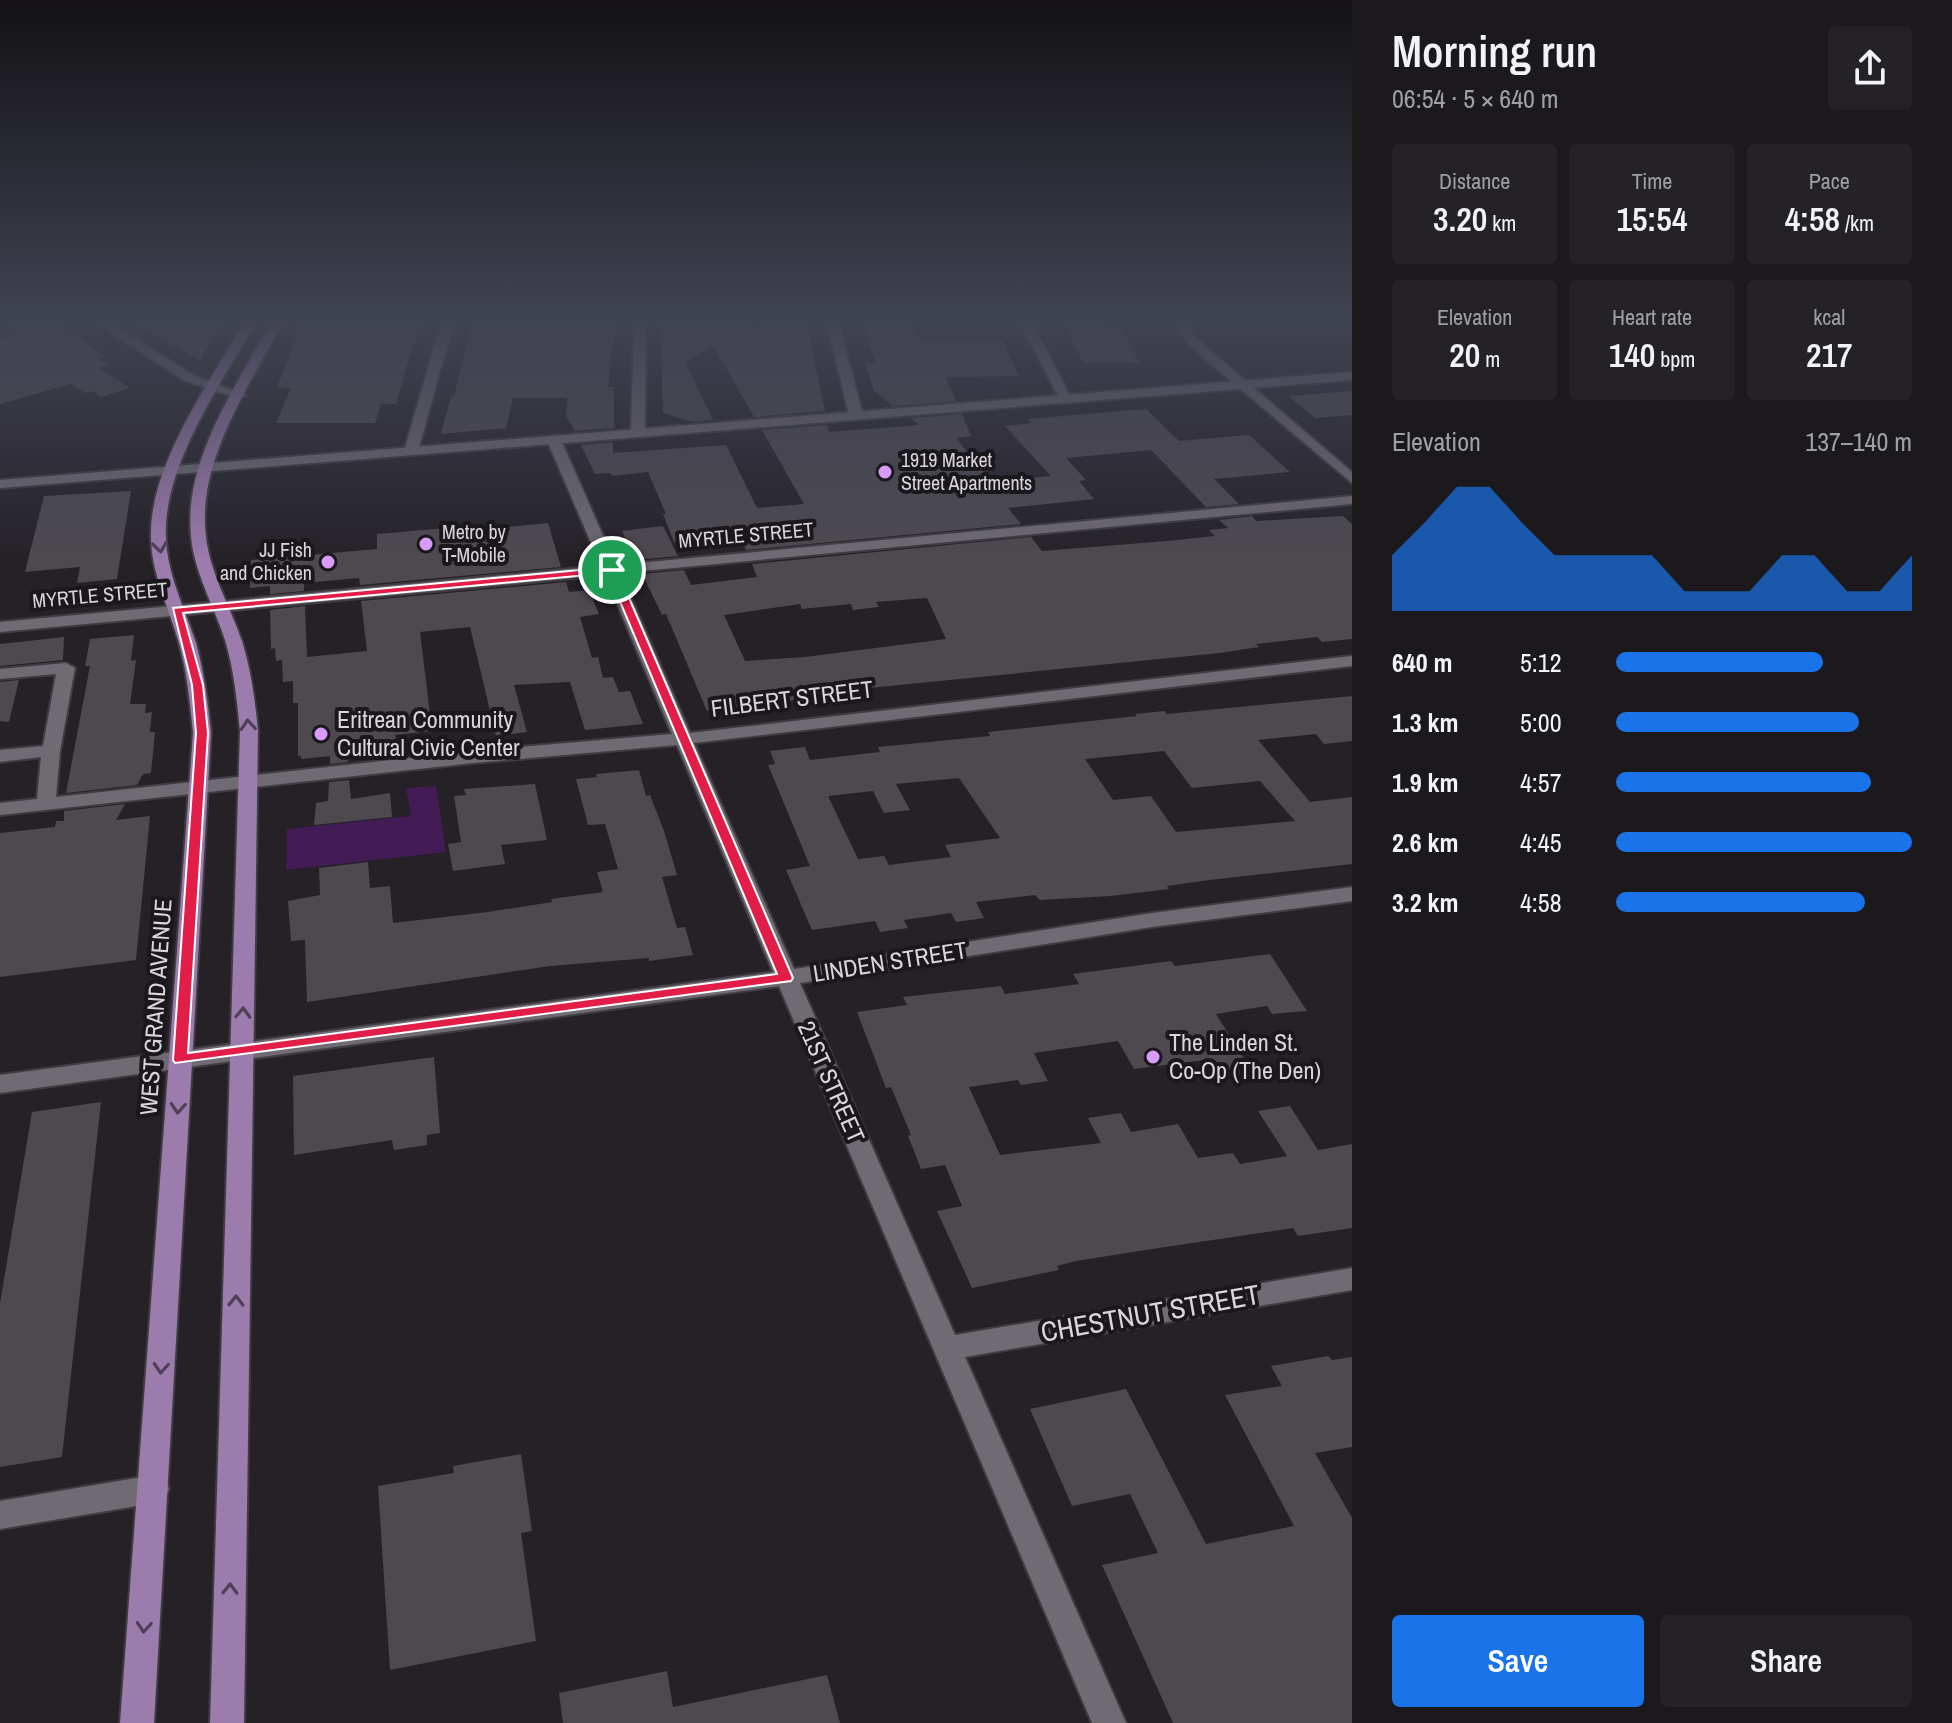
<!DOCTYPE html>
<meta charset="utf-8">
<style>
body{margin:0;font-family:"Archivo Narrow",sans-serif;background:#252226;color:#f1f3f6;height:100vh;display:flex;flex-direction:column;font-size:30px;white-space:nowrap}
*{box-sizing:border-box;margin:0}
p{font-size:26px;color:#a0a0a4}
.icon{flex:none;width:44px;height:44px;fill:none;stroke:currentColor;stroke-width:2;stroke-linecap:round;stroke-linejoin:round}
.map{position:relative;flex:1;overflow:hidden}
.side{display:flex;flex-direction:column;background:#1c191d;width:600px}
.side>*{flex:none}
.pin{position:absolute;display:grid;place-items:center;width:68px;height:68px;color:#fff;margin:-34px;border:4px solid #fff;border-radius:50%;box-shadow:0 2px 8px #0007}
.round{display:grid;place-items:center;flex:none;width:84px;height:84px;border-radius:8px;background:#252226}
.overview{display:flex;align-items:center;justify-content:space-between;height:136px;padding:0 40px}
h1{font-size:44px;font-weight:600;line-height:60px}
.metrics{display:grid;grid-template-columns:repeat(3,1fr);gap:12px;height:136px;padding:8px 40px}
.metrics div{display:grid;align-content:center;border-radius:8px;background:#252226;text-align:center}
.metrics b{font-size:34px;font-weight:600}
.metrics small{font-size:22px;font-weight:400}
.metrics p{font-size:22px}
.chart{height:224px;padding:16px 40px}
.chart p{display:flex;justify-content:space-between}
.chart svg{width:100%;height:144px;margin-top:8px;fill:#1a73e8;opacity:.7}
.button{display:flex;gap:16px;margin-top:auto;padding:16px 40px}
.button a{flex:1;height:92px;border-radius:8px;background:#1a73e8;color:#fff;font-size:32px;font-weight:600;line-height:92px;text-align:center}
.button a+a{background:#252226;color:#f1f3f6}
ul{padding:0 40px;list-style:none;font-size:26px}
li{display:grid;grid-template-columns:128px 96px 1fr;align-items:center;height:60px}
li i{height:20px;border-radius:10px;background:#1a73e8}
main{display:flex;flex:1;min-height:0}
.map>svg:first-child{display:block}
</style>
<main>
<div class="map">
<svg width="1352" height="1723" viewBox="0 0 1352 1723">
<rect width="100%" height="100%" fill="#252127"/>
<path fill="#431b55" d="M 436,786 L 446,852 L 286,870 L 287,829 L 411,816 L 406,788 Z"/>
<path fill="#4d494f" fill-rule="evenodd" d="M 0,320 L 52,320 L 106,357 L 100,359 L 109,365 L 99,368 L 130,388 L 101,397 L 93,391 L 85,393 L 71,384 L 0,404 L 0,339 L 19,334 Z
M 131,320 L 223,320 L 200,361 Z
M 302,320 L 423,320 L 411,350 L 396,404 L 381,404 L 375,423 L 276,423 L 291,388 L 277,388 Z
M 473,320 L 604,320 L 603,324 L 615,324 L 608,387 L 614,387 L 614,428 L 575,431 L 566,416 L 567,398 L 513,398 L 506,428 L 441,434 L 451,396 L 454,396 Z
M 660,320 L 719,320 L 762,329 L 761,320 L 806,320 L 825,411 L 754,417 L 714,346 L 685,362 L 713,420 L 692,422 L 663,413 Z
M 865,320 L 912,320 L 918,340 L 1002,340 L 1019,376 L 946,377 L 956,401 L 893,406 L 874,391 L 865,363 L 876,362 L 866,334 Z
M 1062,320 L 1099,320 L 1104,329 L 1122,329 L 1139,363 L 1083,362 Z
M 1352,391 L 1352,415 L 1315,418 L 1288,396 Z
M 1146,409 L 1179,441 L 1249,435 L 1290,472 L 1214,479 L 1239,504 L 1206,507 L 1151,450 L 1066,458 L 1086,480 L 1079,481 L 1094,499 L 1008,508 L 1021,524 L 746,550 L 741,537 L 674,542 L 663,514 L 666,514 L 648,472 L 612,476 L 610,473 L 595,474 L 581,445 L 613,442 L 613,453 L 726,445 L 757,508 L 804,504 L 762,430 L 827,425 L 829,432 L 919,425 L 910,418 L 962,414 L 971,436 L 956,438 L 992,482 L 1051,476 L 1005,426 L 1032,423 L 1027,419 Z
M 131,491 L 117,579 L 77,583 L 80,567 L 25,572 L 44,496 Z
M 1252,516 L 1256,521 L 1343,516 L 1352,524 L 1352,639 L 1322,642 L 1317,637 L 1256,644 L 1259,647 L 1220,653 L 859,689 L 860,692 L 707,711 L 666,614 L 662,615 L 642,574 L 684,570 L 691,585 L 757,577 L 752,564 L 1031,537 L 1042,551 L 1167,541 L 1215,536 L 1209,530 L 1228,528 L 1219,520 ZM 927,598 L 946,639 L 805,657 L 745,661 L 724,615 L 800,604 L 802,609 L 851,604 L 853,610 L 879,607 L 876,602 Z
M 548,523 L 561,567 L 360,585 L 359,578 L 304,583 L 304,591 L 270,594 L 270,586 L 250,588 L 251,560 L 377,549 L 377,534 L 458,527 L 459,532 Z
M 663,526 L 678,556 L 635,560 L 622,531 Z
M 566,582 L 569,592 L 589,590 L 599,614 L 580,617 L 592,658 L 598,657 L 603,678 L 613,677 L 619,692 L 630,691 L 643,724 L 585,730 L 570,682 L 514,685 L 527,732 L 496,736 L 470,627 L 420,632 L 432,731 L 395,735 L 397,749 L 347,754 L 348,762 L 330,764 L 330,756 L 301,759 L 301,756 L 298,756 L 298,703 L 293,703 L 293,681 L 283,682 L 282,660 L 276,661 L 275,648 L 271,649 L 270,610 L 305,606 L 307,657 L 367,651 L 361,601 Z
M 134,635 L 131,661 L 136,660 L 130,704 L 146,704 L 145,713 L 152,712 L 150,732 L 155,732 L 151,773 L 143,774 L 137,785 L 66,793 L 90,666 L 85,666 L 90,639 Z
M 64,637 L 63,660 L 0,666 L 0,644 Z
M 19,680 L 9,722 L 0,721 L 0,682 Z
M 1352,696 L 1352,741 L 1324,744 L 1316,734 L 1258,740 L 1310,802 L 1352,797 L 1352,864 L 1209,880 L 1167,886 L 1169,889 L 1111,896 L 1040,900 L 1035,895 L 976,902 L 984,918 L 956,922 L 951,913 L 904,920 L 908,928 L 880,932 L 875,921 L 812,930 L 786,870 L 810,866 L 768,765 L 775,764 L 770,751 L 805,747 L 810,760 L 880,752 L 878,747 L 990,736 L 988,732 L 1137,716 L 1135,714 L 1164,711 L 1167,714 ZM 1164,751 L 1192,788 L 1260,781 L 1295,821 L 1176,832 L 1151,796 L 1113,800 L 1085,759 ZM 959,778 L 1000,838 L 945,845 L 951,857 L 889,865 L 884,856 L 858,859 L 828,796 L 873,791 L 884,813 L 910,810 L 896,784 Z
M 639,770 L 646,796 L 650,795 L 664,831 L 677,875 L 662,877 L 677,928 L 685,927 L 693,955 L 649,961 L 649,958 L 550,966 L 307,1002 L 305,940 L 291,941 L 288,901 L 320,895 L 319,868 L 368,862 L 370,888 L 390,886 L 393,923 L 488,912 L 552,902 L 551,899 L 603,892 L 597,872 L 618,869 L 605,824 L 588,825 L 576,779 L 597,777 L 596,774 Z
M 349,780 L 351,799 L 390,793 L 392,817 L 314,825 L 316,803 L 328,801 L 329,782 Z
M 535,784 L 547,840 L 501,845 L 505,864 L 453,871 L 448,844 L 461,842 L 454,796 L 466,795 L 464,789 Z
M 125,804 L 116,820 L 150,816 L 136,960 L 0,977 L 0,833 L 55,827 L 56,821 L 64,821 L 64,811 Z
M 1270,954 L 1307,1011 L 1272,1014 L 1267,1006 L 1216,1014 L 1253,1073 L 1216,1078 L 1213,1059 L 1134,1069 L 1118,1041 L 1034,1053 L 1048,1081 L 1021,1085 L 1018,1080 L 969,1087 L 1000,1155 L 1101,1143 L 1088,1118 L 1121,1113 L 1131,1132 L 1178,1124 L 1198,1158 L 1233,1153 L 1240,1164 L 1287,1156 L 1258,1111 L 1290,1106 L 1318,1150 L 1352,1144 L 1352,1228 L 1298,1236 L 1293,1228 L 1152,1249 L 1076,1261 L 1057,1266 L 1059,1270 L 972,1288 L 937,1211 L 962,1206 L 945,1165 L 921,1169 L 908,1136 L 911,1135 L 891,1087 L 886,1088 L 857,1012 L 907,1005 L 903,997 L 1001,986 L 1005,994 L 1079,984 L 1073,974 L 1171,961 L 1175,966 Z
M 434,1057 L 440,1133 L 427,1135 L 427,1145 L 394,1150 L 392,1140 L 294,1155 L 293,1076 Z
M 101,1102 L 62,1457 L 0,1467 L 0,1303 L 32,1112 Z
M 1328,1356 L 1332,1360 L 1352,1357 L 1352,1447 L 1315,1453 L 1352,1518 L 1352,1723 L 1173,1723 L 1102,1565 L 1158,1553 L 1130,1494 L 1072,1506 L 1030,1409 L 1126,1389 L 1206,1544 L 1294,1526 L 1225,1395 L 1282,1386 L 1271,1366 Z
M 521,1454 L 532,1531 L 521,1533 L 536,1641 L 390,1670 L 378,1486 L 454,1473 L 453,1466 Z
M 667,1671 L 673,1707 L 827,1675 L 840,1723 L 563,1723 L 559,1693 Z"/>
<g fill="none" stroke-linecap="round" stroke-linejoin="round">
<defs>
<path id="minor" d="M 92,320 L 106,320 L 193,375 L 246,395 L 240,399 L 185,381 Z
M 442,320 L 454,320 L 418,451 L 406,454 L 404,451 Z
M 634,320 L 646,320 L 645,433 L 638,437 L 631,433 Z
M 826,320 L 838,320 L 863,415 L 861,418 L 849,415 Z
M 1019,320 L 1031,320 L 1071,398 L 1070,401 L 1059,398 Z
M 554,436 L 561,440 L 616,565 L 1352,496 L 1352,504 L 620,573 L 690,733 L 1352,656 L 1352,666 L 694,743 L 794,969 L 1152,913 L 1352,887 L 1352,901 L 1152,927 L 800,983 L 955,1335 L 1352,1268 L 1352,1290 L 965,1357 L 1126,1723 L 1092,1723 L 779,986 L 0,1093 L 0,1075 L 773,972 L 677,745 L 473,763 L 0,815 L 0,803 L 37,799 L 41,757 L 0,762 L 0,750 L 43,746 L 56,674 L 0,679 L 0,669 L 66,663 L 75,668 L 60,751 L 56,797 L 473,751 L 672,734 L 605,575 L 0,632 L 0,622 L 601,566 L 547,440 Z
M 154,1475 L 165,1479 L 169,1489 L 165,1499 L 154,1503 L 0,1529 L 0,1501 Z"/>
<path id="tertiary" d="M 1174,320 L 1186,320 L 1195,336 L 1213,353 L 1352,472 L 1352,483 L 1205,359 L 1186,341 Z"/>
<path id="secondary" d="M 1352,372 L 1352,380 L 0,488 L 0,480 Z"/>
<path id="primary" d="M 245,320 L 257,320 C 223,381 162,466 166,538 C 167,574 185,609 196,643 C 204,672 208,703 211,733 L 154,1723 L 120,1723 L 193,733 C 190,703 187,672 179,643 C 169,608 151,573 151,537 C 149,465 211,381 245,320 Z
M 272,320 L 284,320 C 251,384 196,461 206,537 C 210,573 230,606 242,641 C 251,670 255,700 258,731 L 244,1723 L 210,1723 L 240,731 C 237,700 234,670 225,640 C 214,606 194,572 191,536 C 183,460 238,384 272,320 Z"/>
</defs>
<use href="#minor" stroke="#3f3c41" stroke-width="4"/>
<use href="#tertiary" stroke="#3f3c41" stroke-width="4"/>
<use href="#secondary" stroke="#3f3c41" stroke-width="4"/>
<use href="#primary" stroke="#3f3c41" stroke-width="4"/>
<use href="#minor" fill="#706b73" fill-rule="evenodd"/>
<use href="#tertiary" fill="#706b73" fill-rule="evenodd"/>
<use href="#secondary" fill="#706b73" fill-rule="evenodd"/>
<use href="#primary" fill="#9c7bad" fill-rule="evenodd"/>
</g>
<defs><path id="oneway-chevron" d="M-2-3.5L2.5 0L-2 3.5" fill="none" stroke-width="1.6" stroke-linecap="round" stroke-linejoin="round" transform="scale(2)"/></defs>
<g stroke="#4f4057">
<use href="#oneway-chevron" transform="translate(160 547) rotate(82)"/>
<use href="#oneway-chevron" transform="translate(248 725) rotate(-94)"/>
<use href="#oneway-chevron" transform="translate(243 1013) rotate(-88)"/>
<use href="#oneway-chevron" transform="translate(178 1108) rotate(94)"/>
<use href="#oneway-chevron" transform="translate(236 1301) rotate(-89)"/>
<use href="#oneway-chevron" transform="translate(161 1368) rotate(94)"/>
<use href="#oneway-chevron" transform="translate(230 1589) rotate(-89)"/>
<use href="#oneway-chevron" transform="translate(144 1627) rotate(94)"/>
</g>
<linearGradient id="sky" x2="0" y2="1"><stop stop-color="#141215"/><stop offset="0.57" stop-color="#404352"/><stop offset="1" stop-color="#404352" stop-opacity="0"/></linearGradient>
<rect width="1352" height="562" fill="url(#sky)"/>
<path fill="#e11d48" stroke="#fff" stroke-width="2" fill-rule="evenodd" d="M 612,567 L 617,570 L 793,978 L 791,981 L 175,1063 L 173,1060 L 196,733 L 192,685 L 173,608 ZM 608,573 L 777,974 L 188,1053 L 208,733 L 203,685 L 183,613 Z"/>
<g fill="#d89bf8" stroke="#1b181d" stroke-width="3">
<circle cx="885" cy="472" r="8"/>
<circle cx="426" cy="544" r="8"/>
<circle cx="328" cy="562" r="8"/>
<circle cx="321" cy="734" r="8"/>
<circle cx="1153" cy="1057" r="8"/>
</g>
<g text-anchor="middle" stroke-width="8" stroke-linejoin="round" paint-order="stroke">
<g font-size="20" fill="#d9d6db" stroke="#1b181d" text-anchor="start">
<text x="901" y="467">1919 Market<tspan x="901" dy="23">Street Apartments</tspan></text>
<text x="442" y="539">Metro by<tspan x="442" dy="23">T-Mobile</tspan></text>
<text x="312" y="557" text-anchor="end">JJ Fish<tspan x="312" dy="23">and Chicken</tspan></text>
</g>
<g font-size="20" fill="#d9d6db" stroke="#1b181d">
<text transform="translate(746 535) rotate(-5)" y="7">MYRTLE STREET</text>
<text transform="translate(100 595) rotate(-5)" y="7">MYRTLE STREET</text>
</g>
<g font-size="24" fill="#d9d6db" stroke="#1b181d">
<text transform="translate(792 699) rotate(-7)" y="8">FILBERT STREET</text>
<text transform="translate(890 962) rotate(-9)" y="8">LINDEN STREET</text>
<text transform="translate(156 1007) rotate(-86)" y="8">WEST GRAND AVENUE</text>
<text transform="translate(831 1082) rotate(66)" y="8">21ST STREET</text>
</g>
<g font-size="24" fill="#d9d6db" stroke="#1b181d" text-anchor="start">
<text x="337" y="728">Eritrean Community<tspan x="337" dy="28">Cultural Civic Center</tspan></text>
<text x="1169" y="1051">The Linden St.<tspan x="1169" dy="28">Co-Op (The Den)</tspan></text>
</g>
<g font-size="28" fill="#d9d6db" stroke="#1b181d">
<text transform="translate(1150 1313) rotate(-10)" y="10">CHESTNUT STREET</text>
</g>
</g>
</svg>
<div class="pin" style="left:612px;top:570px;background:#1e9e55"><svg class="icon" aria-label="arrive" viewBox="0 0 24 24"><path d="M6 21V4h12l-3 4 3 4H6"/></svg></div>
</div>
<section class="side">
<div class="overview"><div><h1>Morning run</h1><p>06:54 · 5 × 640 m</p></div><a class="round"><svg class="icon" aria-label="share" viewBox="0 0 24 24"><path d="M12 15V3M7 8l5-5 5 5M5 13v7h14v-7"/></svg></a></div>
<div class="metrics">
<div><p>Distance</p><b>3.20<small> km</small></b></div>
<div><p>Time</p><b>15:54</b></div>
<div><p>Pace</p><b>4:58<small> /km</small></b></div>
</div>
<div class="metrics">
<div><p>Elevation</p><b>20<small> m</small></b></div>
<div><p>Heart rate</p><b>140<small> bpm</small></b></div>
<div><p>kcal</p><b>217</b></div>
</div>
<div class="chart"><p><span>Elevation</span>137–140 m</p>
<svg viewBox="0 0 160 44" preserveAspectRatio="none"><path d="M0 44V27L10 17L20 6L30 6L40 17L50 27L60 27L70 27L80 27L90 38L100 38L110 38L120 27L130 27L140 38L150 38L160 27V44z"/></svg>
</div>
<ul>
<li><b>640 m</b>5:12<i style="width:70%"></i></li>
<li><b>1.3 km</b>5:00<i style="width:82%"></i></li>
<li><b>1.9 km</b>4:57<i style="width:86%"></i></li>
<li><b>2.6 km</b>4:45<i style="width:100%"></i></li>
<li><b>3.2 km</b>4:58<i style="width:84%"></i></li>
</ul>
<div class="button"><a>Save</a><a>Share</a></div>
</section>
</main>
